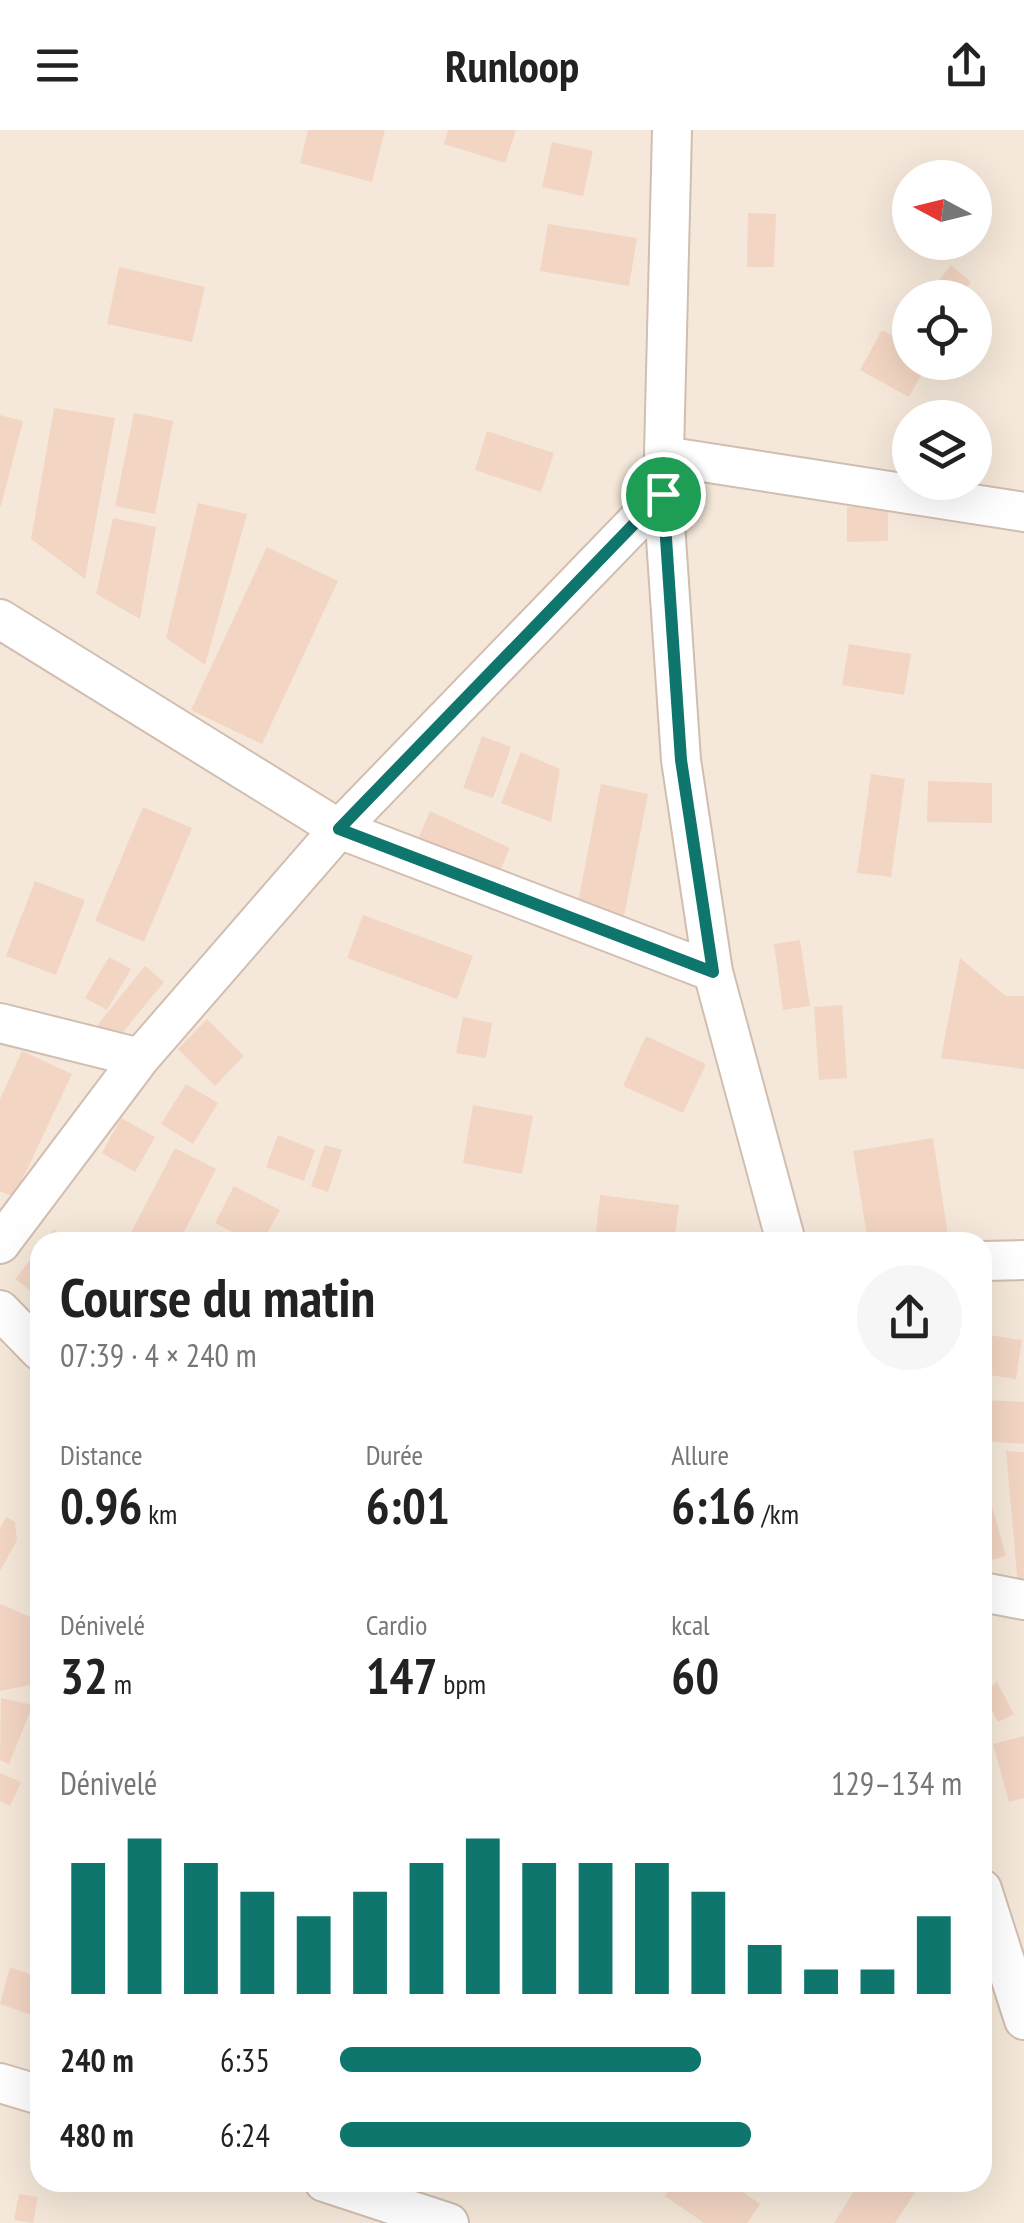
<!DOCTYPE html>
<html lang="fr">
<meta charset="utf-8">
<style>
body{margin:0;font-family:"PT Sans Narrow",sans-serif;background:#f6f6f6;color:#222;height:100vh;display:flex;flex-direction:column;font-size:38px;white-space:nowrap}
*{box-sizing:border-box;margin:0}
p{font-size:32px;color:#767676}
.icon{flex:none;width:55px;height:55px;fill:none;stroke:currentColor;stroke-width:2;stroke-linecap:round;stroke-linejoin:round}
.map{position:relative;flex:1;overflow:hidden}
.details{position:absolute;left:30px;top:1102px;width:962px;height:960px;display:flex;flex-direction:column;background:#fff;border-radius:30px;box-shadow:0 10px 40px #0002}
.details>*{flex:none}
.needle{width:65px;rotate:277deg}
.controls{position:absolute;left:892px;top:30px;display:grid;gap:20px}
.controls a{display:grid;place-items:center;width:100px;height:100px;border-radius:50%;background:#fff;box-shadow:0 10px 40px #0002;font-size:50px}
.pin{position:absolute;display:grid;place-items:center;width:85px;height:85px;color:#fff;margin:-42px;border:5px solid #fff;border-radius:50%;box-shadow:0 2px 10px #0007}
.round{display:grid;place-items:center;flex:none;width:105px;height:105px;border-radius:52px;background:#f6f6f6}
.head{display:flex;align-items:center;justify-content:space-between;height:170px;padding:0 30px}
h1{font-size:55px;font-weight:700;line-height:75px}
.stats{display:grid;grid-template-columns:repeat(3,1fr);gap:15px;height:170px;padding:10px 30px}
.stats div{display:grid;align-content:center}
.stats b{font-size:50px;font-weight:700}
.stats small{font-size:28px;font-weight:400}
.stats p{font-size:28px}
.chart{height:280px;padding:20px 30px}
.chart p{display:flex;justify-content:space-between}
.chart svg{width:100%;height:180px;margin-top:10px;stroke:#0f766e;stroke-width:6}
ul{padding:0 30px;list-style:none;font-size:32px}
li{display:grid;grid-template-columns:160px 120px 1fr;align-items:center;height:75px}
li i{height:25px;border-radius:12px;background:#0f766e}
header{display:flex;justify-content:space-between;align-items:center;height:130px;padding:0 30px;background:#fff;font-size:45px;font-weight:700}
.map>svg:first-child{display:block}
</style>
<header><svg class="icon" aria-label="menu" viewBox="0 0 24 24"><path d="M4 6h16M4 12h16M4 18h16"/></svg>Runloop<svg class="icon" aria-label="share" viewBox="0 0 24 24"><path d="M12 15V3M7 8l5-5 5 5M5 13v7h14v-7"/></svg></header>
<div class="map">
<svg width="1024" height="2093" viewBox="0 0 1024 2093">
<rect width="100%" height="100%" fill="#fdf6ec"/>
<path fill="#f5e8da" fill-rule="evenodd" d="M 0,0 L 1024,0 L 1024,2093 L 0,2093 ZM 910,48 L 975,48 L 975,112 L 910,112 ZM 910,168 L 975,168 L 975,232 L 910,232 ZM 910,288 L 975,288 L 975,352 L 910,352 ZM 40,1112 L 982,1112 L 982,2052 L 40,2052 Z"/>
<path fill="#f3d5c3" d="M 308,0 L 385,0 L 372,52 L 300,33 Z
M 448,0 L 516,0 L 505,33 L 444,14 Z
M 552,12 L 593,21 L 583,66 L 542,57 Z
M 748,83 L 776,84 L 774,137 L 747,137 Z
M 548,94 L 637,108 L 629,156 L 540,141 Z
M 951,135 L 971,152 L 959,168 L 925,168 Z
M 119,137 L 205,157 L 192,212 L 107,194 Z
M 882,200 L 910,215 L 910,232 L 928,232 L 909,267 L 860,240 Z
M 54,278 L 115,288 L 85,449 L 31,409 Z
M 134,283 L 173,291 L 155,384 L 115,376 Z
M 0,285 L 23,291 L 1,376 L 0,376 Z
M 487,301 L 554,323 L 541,362 L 475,340 Z
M 198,373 L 247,384 L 205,535 L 166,508 Z
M 847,377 L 888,377 L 888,411 L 847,412 Z
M 113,388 L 156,397 L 140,489 L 96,464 Z
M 267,417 L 338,451 L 262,614 L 191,580 Z
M 849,514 L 911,524 L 904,565 L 842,555 Z
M 482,606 L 511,617 L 493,668 L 463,658 Z
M 521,622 L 560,639 L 551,692 L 501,673 Z
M 871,644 L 905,649 L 891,747 L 857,743 Z
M 928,651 L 992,653 L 992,693 L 927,692 Z
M 601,654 L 648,664 L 623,791 L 576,782 Z
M 143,677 L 192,698 L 144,812 L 95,791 Z
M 430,681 L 510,718 L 495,752 L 415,716 Z
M 35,751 L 85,770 L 56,845 L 6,826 Z
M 363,785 L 473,826 L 457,869 L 347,828 Z
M 800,810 L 810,876 L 783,880 L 774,814 Z
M 109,827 L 131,839 L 107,880 L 85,868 Z
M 960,828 L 1006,866 L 1024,866 L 1024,939 L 941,928 Z
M 145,836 L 164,852 L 114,913 L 95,898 Z
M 842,875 L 847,948 L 819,950 L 814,877 Z
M 463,887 L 492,893 L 486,928 L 456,923 Z
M 207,889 L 244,926 L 215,956 L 178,919 Z
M 646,906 L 706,934 L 683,983 L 623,956 Z
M 22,921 L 72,944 L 14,1067 L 0,1061 L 0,969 Z
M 186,954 L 218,973 L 193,1014 L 161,994 Z
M 473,975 L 533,986 L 522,1044 L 463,1033 Z
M 121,988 L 155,1007 L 135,1042 L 102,1023 Z
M 278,1005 L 315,1020 L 304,1051 L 266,1037 Z
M 933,1008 L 948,1105 L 904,1112 L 868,1112 L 853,1021 Z
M 325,1015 L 342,1020 L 328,1062 L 311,1056 Z
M 175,1018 L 216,1039 L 179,1112 L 126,1112 Z
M 234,1056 L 280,1080 L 262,1112 L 252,1112 L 215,1093 Z
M 600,1065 L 679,1075 L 674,1112 L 596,1103 Z
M 54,1099 L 70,1112 L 44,1112 Z
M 40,1117 L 40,1168 L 15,1149 Z
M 982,1204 L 1022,1210 L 1016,1249 L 982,1244 Z
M 982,1270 L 1024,1272 L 1024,1314 L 982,1311 Z
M 1006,1321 L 1024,1322 L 1024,1456 L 1018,1456 Z
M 982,1324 L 989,1324 L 990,1367 L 982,1367 Z
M 992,1376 L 1006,1426 L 982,1433 L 982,1379 Z
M 6,1387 L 15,1392 L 17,1410 L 0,1441 L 0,1398 Z
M 0,1474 L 40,1491 L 40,1553 L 0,1561 Z
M 997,1552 L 1014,1584 L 998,1592 L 982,1563 Z
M 1,1568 L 33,1575 L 9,1634 L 0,1630 Z
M 40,1593 L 40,1618 L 31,1615 Z
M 1024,1606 L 1024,1668 L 1009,1672 L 993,1614 Z
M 0,1643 L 21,1652 L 10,1676 L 0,1671 Z
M 40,1659 L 40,1683 L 32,1679 Z
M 10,1837 L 40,1848 L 40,1888 L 0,1874 Z
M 674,2052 L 729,2052 L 760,2074 L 747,2093 L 704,2093 L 665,2066 Z
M 860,2052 L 910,2052 L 918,2058 L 895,2093 L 834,2093 Z
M 19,2064 L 38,2067 L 33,2093 L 14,2090 Z"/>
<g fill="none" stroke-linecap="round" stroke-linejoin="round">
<defs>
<path id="minor" d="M 672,0 L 663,364 L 681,630 L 713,842 L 786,1112
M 664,326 L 1024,382
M 0,489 L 339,699 L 713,842
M 0,893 L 140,928
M 0,1114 L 140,928 L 339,699 L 663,364
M 982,1131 L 1024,1130
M 0,1180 L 40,1221
M 982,1462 L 1024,1470
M 982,1759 L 1024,1890
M 0,1953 L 40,1965
M 324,2052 L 449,2093"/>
</defs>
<use href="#minor" stroke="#d1beb0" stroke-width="42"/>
<use href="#minor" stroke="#fff" stroke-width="38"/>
</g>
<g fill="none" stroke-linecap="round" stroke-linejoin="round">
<defs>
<path id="route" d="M 663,364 L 681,630 L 713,842 L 339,699 Z"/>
</defs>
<use href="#route" stroke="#fff" stroke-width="20"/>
<use href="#route" stroke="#0f766e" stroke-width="12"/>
</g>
</svg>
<div class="controls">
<a><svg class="needle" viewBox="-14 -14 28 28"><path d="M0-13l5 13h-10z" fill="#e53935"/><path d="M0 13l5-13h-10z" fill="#767676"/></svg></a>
<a><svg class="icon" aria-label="locate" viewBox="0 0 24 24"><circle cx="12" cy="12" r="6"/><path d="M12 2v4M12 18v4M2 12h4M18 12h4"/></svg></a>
<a><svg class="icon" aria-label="layers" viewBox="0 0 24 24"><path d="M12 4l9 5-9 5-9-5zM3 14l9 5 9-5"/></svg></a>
</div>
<div class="pin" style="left:663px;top:364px;background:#1e9e55"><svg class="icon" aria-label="arrive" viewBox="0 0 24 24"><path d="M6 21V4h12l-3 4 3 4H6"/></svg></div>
<section class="details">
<div class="head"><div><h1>Course du matin</h1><p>07:39 · 4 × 240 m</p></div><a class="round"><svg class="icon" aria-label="share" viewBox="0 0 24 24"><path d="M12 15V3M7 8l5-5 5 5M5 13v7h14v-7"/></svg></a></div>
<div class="stats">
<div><p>Distance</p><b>0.96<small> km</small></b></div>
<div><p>Durée</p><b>6:01</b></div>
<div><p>Allure</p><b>6:16<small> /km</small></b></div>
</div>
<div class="stats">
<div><p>Dénivelé</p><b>32<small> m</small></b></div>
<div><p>Cardio</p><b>147<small> bpm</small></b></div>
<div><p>kcal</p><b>60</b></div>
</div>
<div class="chart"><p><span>Dénivelé</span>129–134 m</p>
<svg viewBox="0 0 160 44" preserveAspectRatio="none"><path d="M5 44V12M15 44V6M25 44V12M35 44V19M45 44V25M55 44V19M65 44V12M75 44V6M85 44V12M95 44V12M105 44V12M115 44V19M125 44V32M135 44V38M145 44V38M155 44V25"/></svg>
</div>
<ul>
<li><b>240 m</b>6:35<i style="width:58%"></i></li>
<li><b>480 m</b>6:24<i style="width:66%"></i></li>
</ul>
</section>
</div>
